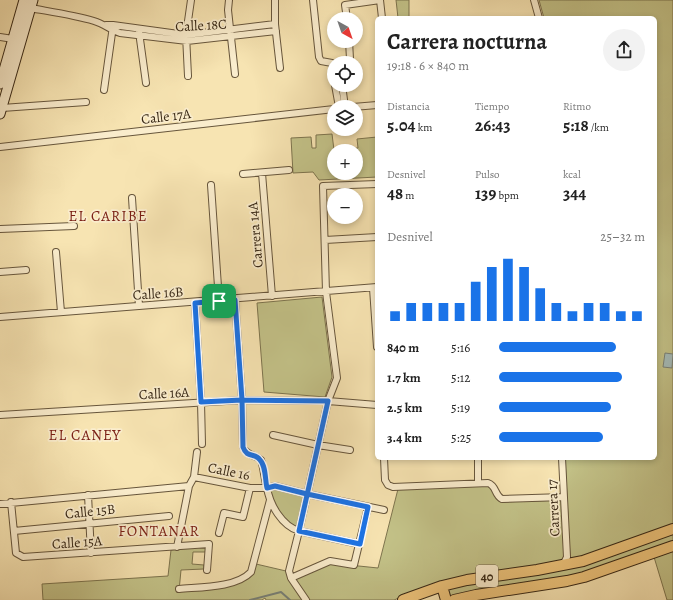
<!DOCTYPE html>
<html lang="es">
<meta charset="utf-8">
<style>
body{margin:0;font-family:Alegreya,serif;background:#f2f2f2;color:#222;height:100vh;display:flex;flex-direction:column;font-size:15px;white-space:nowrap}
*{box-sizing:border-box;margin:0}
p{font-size:13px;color:#767676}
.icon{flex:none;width:22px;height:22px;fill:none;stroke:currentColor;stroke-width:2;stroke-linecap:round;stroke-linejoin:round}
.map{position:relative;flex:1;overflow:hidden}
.side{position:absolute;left:375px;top:16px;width:282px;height:444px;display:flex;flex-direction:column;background:#fff;border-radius:6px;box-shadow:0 2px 6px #0003}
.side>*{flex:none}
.needle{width:26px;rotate:140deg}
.buttons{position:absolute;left:327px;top:12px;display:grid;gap:8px}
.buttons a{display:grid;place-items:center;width:36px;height:36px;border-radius:50%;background:#fff;box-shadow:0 2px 6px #0003;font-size:20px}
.pin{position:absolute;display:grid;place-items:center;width:34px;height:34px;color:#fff;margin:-17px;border-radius:8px;box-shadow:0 2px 6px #0006}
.round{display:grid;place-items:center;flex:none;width:42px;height:42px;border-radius:21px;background:#f2f2f2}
.headline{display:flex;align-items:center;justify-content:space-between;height:68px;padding:0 12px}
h1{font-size:22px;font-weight:700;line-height:30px}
.metrics{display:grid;grid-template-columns:repeat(3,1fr);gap:6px;height:68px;padding:4px 12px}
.metrics div{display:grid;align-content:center}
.metrics b{font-size:17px;font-weight:700}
.metrics small{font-size:11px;font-weight:400}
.metrics p{font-size:11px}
.chart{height:112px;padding:8px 12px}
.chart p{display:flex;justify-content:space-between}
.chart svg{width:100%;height:72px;margin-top:4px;stroke:#1a73e8;stroke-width:6}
ul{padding:0 12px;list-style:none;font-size:13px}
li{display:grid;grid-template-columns:64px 48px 1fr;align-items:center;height:30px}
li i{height:10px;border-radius:5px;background:#1a73e8}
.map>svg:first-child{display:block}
</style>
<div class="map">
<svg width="673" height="600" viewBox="0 0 673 600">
<rect width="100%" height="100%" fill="#f7e4b2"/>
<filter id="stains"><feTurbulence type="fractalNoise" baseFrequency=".005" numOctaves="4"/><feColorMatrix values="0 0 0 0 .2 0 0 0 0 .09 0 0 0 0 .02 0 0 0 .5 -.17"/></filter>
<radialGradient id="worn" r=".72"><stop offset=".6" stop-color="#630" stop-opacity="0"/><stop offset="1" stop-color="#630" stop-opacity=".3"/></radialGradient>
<path fill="#c3c288" stroke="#7d744e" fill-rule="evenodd" d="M 396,0 L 409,0 L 409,18 L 398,18 Z
M 539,0 L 673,0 L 673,525 L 601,551 L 571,559 L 570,557 L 565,458 L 655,458 L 655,18 L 544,18 Z
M 332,134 L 334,150 L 358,148 L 357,139 L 377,137 L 377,177 L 319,180 L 313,172 L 293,173 L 291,138 L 311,137 L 312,148 L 316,148 L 316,135 ZM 334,151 L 356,151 L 356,173 L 334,173 Z
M 322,297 L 332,377 L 325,397 L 264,392 L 257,303 Z
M 487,486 C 495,489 493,498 500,502 L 562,500 L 564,560 L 411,593 L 394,600 L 309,600 L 295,579 L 330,563 L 378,568 L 398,489 Z
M 275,488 L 306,495 L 298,529 L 285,521 L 273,500 L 269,489 Z
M 673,533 L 673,542 L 583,574 L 453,597 L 449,596 L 448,590 L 451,587 L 521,576 Z
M 206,546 L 206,552 L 193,552 L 192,564 L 204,565 L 204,569 L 181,570 L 179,591 C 196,590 244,589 253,573 C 255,571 255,567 256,564 L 286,571 L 303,600 L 266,600 L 265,598 L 262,600 L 43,600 L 42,584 L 168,576 L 171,550 Z
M 673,550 L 673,600 L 667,600 L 654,557 Z"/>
<path fill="#a4bbb9" stroke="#788077" d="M 665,353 L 673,354 L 672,368 L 663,367 Z"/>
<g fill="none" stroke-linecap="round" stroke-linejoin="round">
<path stroke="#788077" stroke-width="2" d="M 250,600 L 281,592 L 290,600"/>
<defs>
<path id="minor" d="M 229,0 L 228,10 L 235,74
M 275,0 L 275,24 L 280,68
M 313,0 L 319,57 L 321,61 L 332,63 L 334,75
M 534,0 L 539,18
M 30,8 C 52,12 74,15 94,21 C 104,24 111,30 120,33 L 187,41 L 276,31
M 347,19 L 345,5 L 380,0 L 382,18
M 106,25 L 113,25 L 186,35 L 275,24
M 139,32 L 146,83
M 0,37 L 13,39
M 340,63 L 340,62 L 347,61 L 350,59 L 349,41
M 188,76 L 186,35 L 191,0
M 335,85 L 339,107
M 342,85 L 345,107
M 104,90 L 113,26
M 353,107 L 377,105
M 2,108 L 86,102
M 0,147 L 334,109
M 262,173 L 272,296
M 243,174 L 289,170
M 211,185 L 219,301
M 132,198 L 139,306
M 0,229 L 74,226
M 325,240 L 377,237
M 56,252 L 61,312
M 0,272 L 26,270
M 373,288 L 377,347
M 235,300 L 242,400 L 243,447 C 247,456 254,454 261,460 C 264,469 264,478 267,488 C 270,505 282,526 299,531 L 359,544
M 195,303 L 201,402 L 202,444
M 0,317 L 377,287
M 0,415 L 242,400 L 328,401 L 377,405
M 273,435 L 318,445 L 350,450
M 384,458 L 385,480 L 388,485 L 393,487 L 488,483 C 497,486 494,495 502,499 L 564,497
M 478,458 L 478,483
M 562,458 L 567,557 L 563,565
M 194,477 L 197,452
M 88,495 L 91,553
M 11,502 L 16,553 L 23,557 L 209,544 L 207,570
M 0,504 L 189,486 L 194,477 L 250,488 L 267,488 L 275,486 L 307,494 L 384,510
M 14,531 L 169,516
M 219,533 L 224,513 L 243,517 L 250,488
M 177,547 L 189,486
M 291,578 L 330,561 L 354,565 L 368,507
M 179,589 C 200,587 236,588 251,572 L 270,500
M 306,600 L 291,578 L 289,571 L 299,531 L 328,401 L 337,378 L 326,292 L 323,186 L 377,184"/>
<path id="secondary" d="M 0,84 L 24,0
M 0,114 L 33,0"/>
<path id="primary" d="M 442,586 L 446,600
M 403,600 L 442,586 L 467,580 L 537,570 L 583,561 L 673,529
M 454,600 L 476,595 L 567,581 L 584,577 L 673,546"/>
</defs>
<use href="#minor" stroke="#67563c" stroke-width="8"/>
<use href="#secondary" stroke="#372715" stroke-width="11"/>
<use href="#primary" stroke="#372715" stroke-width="12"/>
<use href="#minor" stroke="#faedcd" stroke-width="6"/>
<use href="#secondary" stroke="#faedcd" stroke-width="9"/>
<use href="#primary" stroke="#ecc279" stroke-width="10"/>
</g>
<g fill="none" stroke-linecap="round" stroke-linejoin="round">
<defs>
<path id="route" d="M 219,301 L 235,300 L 242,400 L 243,447 C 247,459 255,452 260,460 C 266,466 265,480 267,488 L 275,486 L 307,494 L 368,507 L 360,544 L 299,531 C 309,488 318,444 328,401 L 242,400 L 201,402 L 195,303 L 219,301"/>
</defs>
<use href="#route" stroke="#fff" stroke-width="8"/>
<use href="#route" stroke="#1a73e8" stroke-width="5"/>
</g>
<g text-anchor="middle" stroke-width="3.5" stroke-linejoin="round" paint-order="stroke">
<rect fill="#faedcd" stroke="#72624c" stroke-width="1" x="476" y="565" width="22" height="22" rx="3"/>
<g font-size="13" font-weight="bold" fill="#372715">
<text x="487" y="581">40</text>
</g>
<g font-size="14" fill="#372715" stroke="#faedcd">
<text transform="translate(201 25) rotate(-3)" y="5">Calle 18C</text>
<text transform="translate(166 116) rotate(-7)" y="5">Calle 17A</text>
<text transform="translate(255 235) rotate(-95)" y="5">Carrera 14A</text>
<text transform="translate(158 293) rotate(-4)" y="5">Calle 16B</text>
<text transform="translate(164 393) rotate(-3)" y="5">Calle 16A</text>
<text transform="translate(229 471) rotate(11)" y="5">Calle 16</text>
<text transform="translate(553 508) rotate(-93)" y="5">Carrera 17</text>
<text transform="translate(90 511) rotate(-6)" y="5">Calle 15B</text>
<text transform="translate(77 542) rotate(-4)" y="5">Calle 15A</text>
</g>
<g font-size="15" letter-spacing="1" fill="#7a1f14" stroke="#faedcd">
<text x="108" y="221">EL CARIBE</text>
<text x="85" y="440">EL CANEY</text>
<text x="159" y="536">FONTANAR</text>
</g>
</g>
<rect width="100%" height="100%" filter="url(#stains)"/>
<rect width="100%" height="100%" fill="url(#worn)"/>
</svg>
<div class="buttons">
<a><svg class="needle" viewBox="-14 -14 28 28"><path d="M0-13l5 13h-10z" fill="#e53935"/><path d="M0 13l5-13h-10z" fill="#767676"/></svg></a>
<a><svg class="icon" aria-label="locate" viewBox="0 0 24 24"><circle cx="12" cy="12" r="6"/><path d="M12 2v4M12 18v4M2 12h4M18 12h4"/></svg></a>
<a><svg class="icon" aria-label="layers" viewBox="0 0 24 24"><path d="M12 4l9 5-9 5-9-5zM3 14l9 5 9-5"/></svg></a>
<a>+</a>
<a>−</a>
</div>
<div class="pin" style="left:219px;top:301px;background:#1e9e55"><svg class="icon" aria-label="arrive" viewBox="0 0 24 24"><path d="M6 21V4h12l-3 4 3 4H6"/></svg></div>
<section class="side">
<div class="headline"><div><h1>Carrera nocturna</h1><p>19:18 · 6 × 840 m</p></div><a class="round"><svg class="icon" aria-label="share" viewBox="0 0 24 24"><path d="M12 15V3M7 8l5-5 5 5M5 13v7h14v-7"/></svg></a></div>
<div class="metrics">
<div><p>Distancia</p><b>5.04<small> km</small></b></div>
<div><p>Tiempo</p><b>26:43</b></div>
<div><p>Ritmo</p><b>5:18<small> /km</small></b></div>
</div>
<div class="metrics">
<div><p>Desnivel</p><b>48<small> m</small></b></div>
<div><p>Pulso</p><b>139<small> bpm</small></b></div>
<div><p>kcal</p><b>344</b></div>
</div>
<div class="chart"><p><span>Desnivel</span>25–32 m</p>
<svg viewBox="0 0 160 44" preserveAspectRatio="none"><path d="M5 44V38M15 44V33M25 44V33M35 44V33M45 44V33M55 44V20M65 44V11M75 44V6M85 44V11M95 44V24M105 44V33M115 44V38M125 44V33M135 44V33M145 44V38M155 44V38"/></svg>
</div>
<ul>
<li><b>840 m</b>5:16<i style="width:80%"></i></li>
<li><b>1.7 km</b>5:12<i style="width:84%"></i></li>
<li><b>2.5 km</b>5:19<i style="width:77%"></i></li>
<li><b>3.4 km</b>5:25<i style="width:71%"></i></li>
</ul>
</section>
</div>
